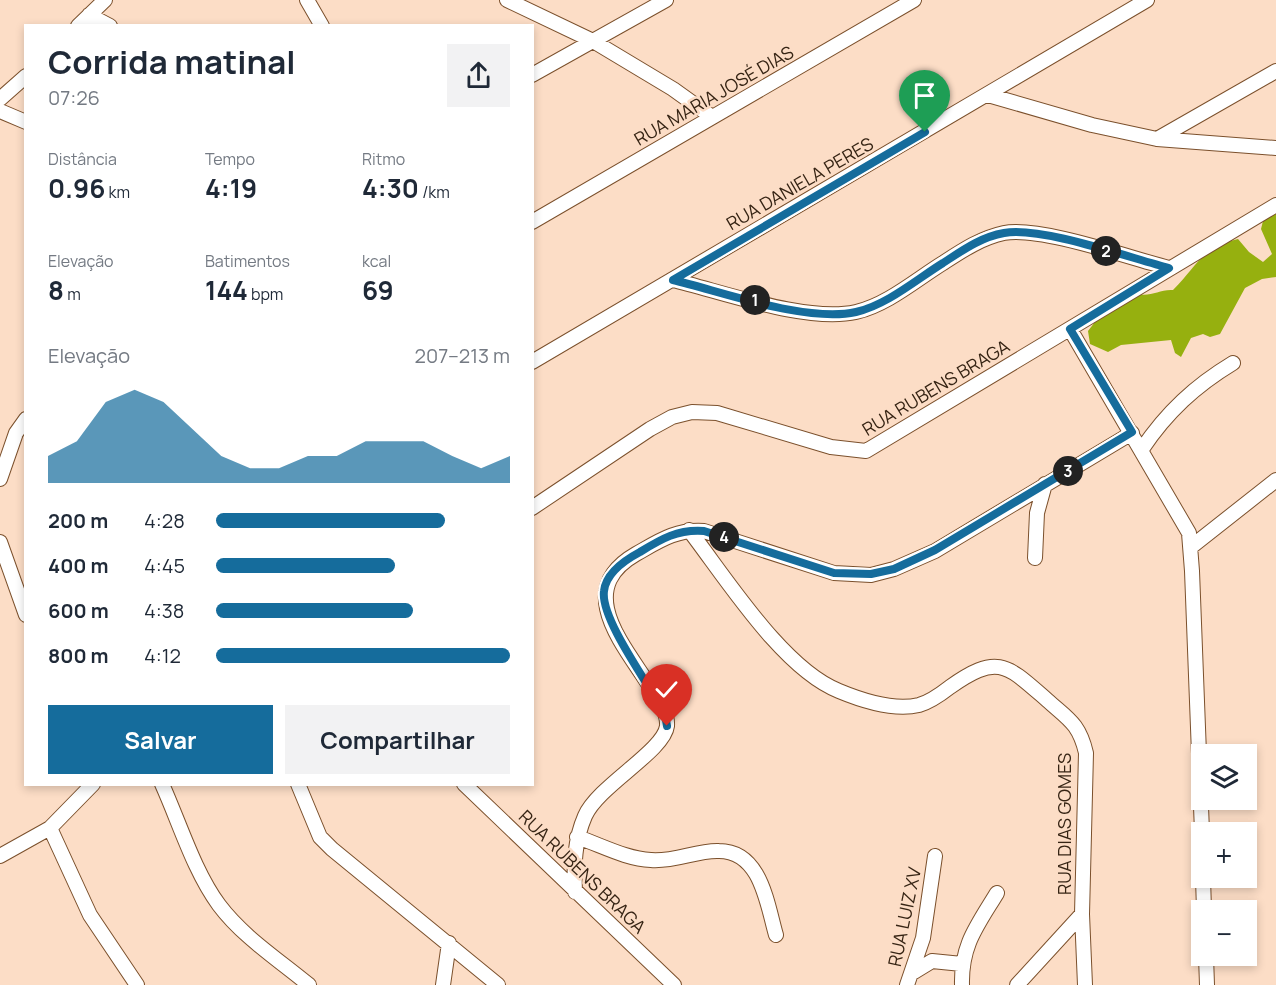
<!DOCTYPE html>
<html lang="pt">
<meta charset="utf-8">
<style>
body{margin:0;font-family:Manrope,sans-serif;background:#f2f2f3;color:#1f2937;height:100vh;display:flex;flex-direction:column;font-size:22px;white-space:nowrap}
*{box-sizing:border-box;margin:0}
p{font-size:20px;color:#747a83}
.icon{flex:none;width:33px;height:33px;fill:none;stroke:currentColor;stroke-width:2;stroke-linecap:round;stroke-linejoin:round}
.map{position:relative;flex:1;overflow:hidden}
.sheet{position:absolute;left:24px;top:24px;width:510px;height:762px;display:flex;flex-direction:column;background:#fff;border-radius:0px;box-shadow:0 3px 9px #0003}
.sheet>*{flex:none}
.buttons{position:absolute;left:1191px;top:744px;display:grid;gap:12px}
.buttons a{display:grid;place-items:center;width:66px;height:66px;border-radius:0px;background:#fff;box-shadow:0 3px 9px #0003;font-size:30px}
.pin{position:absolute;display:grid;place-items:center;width:51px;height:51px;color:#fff;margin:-62px -26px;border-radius:50% 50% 50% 0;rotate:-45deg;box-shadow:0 0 6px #0007}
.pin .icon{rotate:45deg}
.km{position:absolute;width:30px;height:30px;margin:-15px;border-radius:50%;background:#222;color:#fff;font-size:16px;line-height:30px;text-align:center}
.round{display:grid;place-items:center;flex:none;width:63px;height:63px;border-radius:0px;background:#f2f2f3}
.overview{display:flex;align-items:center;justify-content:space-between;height:102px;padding:0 24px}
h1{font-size:33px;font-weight:700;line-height:45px}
.stats{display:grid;grid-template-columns:repeat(3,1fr);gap:9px;height:102px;padding:6px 24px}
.stats div{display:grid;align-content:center}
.stats b{font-size:26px;font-weight:700}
.stats small{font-size:16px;font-weight:400}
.stats p{font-size:16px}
.chart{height:168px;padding:12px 24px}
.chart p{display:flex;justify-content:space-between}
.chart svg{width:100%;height:108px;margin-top:6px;fill:#156c9c;opacity:.7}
.action{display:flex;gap:12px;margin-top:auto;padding:12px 24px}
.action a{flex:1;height:69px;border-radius:0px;background:#156c9c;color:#fff;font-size:24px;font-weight:700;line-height:69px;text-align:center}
.action a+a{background:#f2f2f3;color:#1f2937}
ul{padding:0 24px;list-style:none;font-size:20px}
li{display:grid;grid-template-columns:96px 72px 1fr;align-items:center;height:45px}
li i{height:15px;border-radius:8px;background:#156c9c}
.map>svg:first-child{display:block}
</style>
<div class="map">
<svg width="1276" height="985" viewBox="0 0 1276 985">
<rect width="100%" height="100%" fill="#fcddc6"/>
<path fill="#96b00f" d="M 1276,211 L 1276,277 L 1262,279 L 1245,288 L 1220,334 L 1210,337 L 1203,334 L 1191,338 L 1181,357 L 1175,353 L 1171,340 L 1121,345 L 1108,352 L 1090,344 L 1088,331 L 1098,318 L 1138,294 C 1151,297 1160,289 1173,290 C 1197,266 1201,248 1238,239 L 1249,252 L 1263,262 L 1272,254 L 1261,229 L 1264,217 Z"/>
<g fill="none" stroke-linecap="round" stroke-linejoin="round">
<defs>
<path id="minor" d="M 307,0 L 322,26
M 507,0 L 593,41 L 673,89 L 712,117
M 89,15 L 110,26
M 78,26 L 105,0
M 532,75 L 666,0
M 988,95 L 1092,125 L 1157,139 L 1276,148
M 0,99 L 26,76
M 0,111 L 26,122
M 1157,139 L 1276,71
M 532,222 L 914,0
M 673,280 C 723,292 807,323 856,312 C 887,305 917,279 943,263 C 963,250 981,238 1004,233 C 1040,226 1130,258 1169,268
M 1070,329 L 1189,533 L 1192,571 L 1202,832
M 532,362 L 1147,0
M 1142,449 C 1167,412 1195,386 1233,363
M 0,479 L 16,433 L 26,419
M 532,508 L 650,429 L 672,417 L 692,412 L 717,413 L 831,447 L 866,451 L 1276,205
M 689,530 C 726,578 783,669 839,691 C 863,701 893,711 919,705 C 930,702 941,694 950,687 C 998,653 1007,665 1047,700 C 1068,719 1079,723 1086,753 L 1082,914 L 1085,985
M 0,542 L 26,615
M 1191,547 L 1276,480
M 1035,558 L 1037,513 L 1045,484
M 162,784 C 180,824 194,871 219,905 C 243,937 279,960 309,985
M 298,784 L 320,837 L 332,849 L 498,985
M 464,784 L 674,985
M 50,828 L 90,915 L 137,985
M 577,837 C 601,845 626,859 651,860 C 675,862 697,850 719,851 C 761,851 767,904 776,935
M 0,856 L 50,828 L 93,784
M 1203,878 L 1204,910
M 575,892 C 574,866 574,841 585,816 C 598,786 664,751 667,726 C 668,712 658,699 651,688 C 624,645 573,590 636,554 C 659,541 676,529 704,531 L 834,573 L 871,575 L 894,569 L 935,551 L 1132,433
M 1206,956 L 1207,985
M 914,972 L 932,961 L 962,964
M 443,985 L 449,943
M 907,985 L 923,938 L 935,856
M 962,985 C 961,945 977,926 997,893
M 1017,985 L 1082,914"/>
</defs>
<use href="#minor" stroke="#7b502c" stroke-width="16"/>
<use href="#minor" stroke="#fff" stroke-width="14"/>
</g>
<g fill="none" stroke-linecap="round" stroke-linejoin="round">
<defs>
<path id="route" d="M 667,726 L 665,714 C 651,687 600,619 604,591 C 606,573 625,560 640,552 C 661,539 678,529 704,531 L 834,573 L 871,574 L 894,569 L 935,550 L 1132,432 L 1070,329 L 1169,268 C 1130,258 1041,226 1004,233 C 981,237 963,250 943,263 C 917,279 887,305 856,312 C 807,323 723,292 673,280 L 925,132"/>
</defs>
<use href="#route" stroke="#fff" stroke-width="12"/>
<use href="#route" stroke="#156c9c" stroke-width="8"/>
</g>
<g text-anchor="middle" stroke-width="5" stroke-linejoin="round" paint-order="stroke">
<g font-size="18" fill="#362414" stroke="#fcddc6">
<text transform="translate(714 96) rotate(-30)" y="6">RUA MARIA JOSÉ DIAS</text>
<text transform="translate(800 184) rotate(-30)" y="6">RUA DANIELA PERES</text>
<text transform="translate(936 388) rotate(-31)" y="6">RUA RUBENS BRAGA</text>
<text transform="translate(1065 824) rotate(-90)" y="6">RUA DIAS GOMES</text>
<text transform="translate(582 872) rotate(44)" y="6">RUA RUBENS BRAGA</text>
<text transform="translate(905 917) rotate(-78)" y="6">RUA LUIZ XV</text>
</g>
</g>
</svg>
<div class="buttons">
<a><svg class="icon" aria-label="layers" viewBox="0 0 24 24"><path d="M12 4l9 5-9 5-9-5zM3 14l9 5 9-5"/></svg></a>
<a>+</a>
<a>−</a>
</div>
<div class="pin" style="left:925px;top:132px;background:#1e9e55"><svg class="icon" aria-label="arrive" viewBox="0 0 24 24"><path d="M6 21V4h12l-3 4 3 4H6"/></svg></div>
<div class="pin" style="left:667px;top:726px;background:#d93025"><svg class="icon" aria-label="check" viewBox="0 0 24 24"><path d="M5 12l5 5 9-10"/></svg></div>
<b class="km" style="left:755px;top:300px">1</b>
<b class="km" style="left:1106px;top:251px">2</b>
<b class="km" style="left:1068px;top:471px">3</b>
<b class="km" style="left:724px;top:537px">4</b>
<section class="sheet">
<div class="overview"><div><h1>Corrida matinal</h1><p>07:26</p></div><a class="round"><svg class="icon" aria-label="share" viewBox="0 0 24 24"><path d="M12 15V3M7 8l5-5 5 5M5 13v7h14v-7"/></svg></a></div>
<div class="stats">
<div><p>Distância</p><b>0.96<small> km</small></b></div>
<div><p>Tempo</p><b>4:19</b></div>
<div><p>Ritmo</p><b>4:30<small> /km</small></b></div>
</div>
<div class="stats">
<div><p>Elevação</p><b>8<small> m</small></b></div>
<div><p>Batimentos</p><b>144<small> bpm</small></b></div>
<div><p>kcal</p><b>69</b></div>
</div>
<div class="chart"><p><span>Elevação</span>207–213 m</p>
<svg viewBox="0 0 160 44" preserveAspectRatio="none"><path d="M0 44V33L10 27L20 11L30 6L40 11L50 22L60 33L70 38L80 38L90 33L100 33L110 27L120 27L130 27L140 33L150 38L160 33V44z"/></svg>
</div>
<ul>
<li><b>200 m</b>4:28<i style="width:78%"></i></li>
<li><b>400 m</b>4:45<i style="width:61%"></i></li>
<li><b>600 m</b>4:38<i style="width:67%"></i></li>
<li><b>800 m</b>4:12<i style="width:100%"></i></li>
</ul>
<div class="action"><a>Salvar</a><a>Compartilhar</a></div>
</section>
</div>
